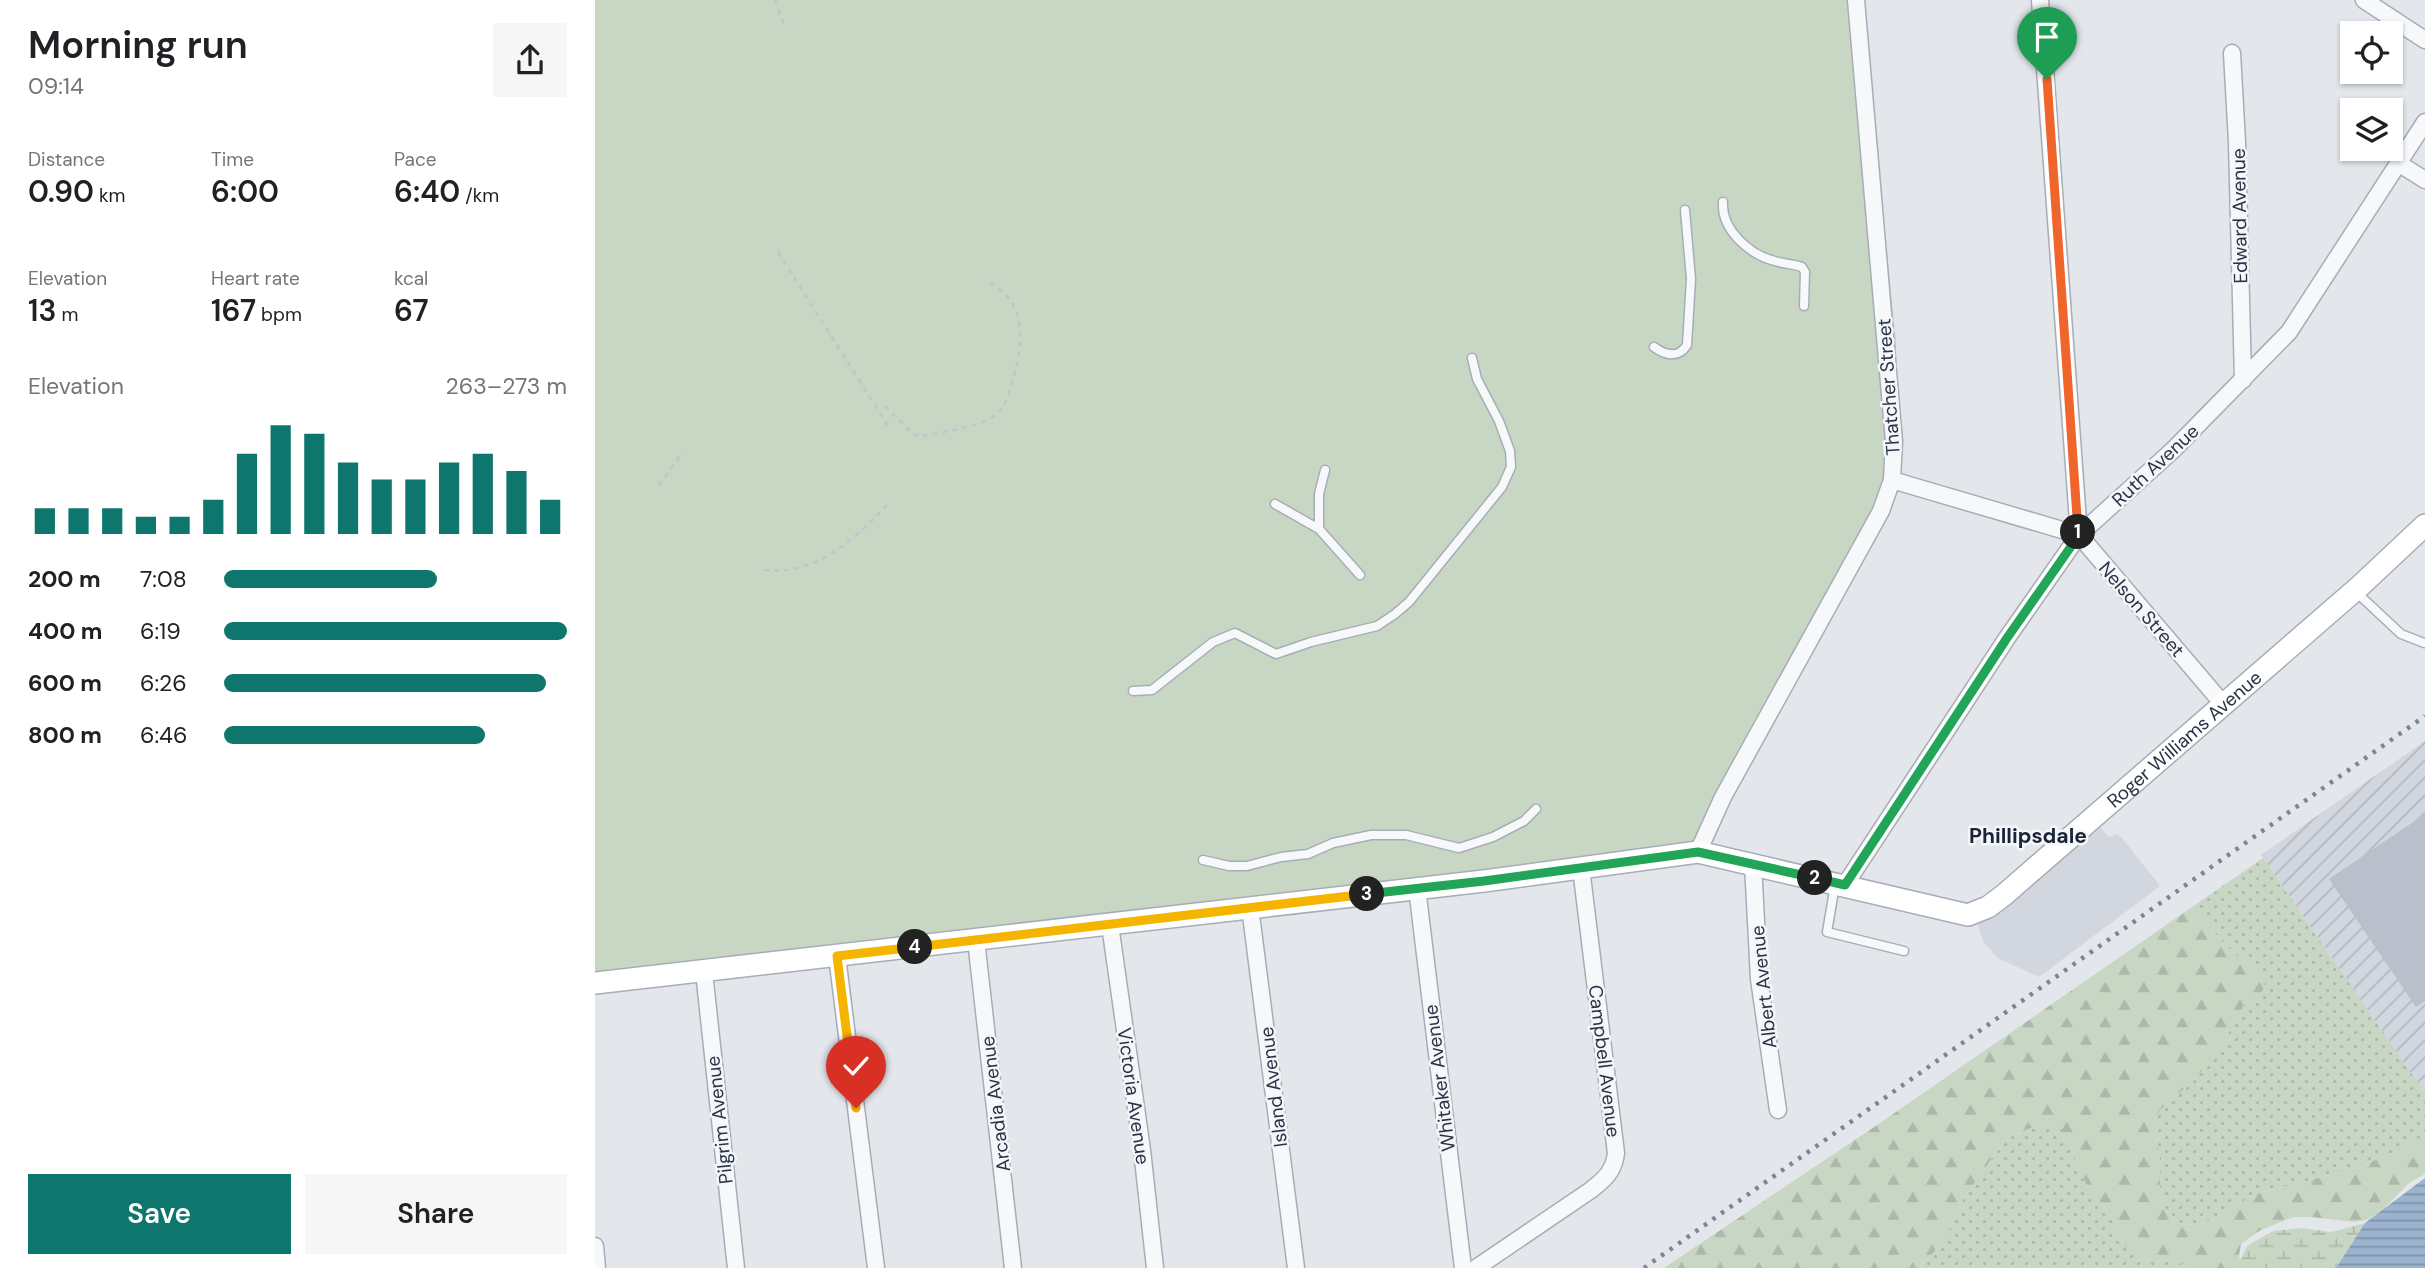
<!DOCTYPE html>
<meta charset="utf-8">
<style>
body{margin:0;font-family:"DM Sans",sans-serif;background:#f6f6f6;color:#202124;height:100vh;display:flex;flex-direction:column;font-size:26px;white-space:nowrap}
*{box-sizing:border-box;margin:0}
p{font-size:23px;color:#757577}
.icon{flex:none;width:38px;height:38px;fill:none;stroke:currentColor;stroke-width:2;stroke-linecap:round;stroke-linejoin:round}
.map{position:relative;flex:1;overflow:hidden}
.details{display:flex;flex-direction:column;background:#fff;width:595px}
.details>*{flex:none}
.buttons{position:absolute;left:1745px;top:21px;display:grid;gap:14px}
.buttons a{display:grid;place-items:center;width:63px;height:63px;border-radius:0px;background:#fff;box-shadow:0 2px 5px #0004;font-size:35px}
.pin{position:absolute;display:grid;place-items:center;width:60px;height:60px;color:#fff;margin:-72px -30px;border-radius:50% 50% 50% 0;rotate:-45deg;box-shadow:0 0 7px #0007}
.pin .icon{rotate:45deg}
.km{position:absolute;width:35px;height:35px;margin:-18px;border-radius:50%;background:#222;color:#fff;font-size:19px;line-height:35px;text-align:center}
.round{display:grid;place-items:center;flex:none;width:74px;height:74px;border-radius:0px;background:#f6f6f6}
.summary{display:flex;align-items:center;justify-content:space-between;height:119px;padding:0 28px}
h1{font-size:38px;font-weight:600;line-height:52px}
.figures{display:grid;grid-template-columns:repeat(3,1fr);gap:10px;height:119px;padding:7px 28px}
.figures div{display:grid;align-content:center}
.figures b{font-size:30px;font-weight:600}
.figures small{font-size:19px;font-weight:400}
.figures p{font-size:19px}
.chart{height:196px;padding:14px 28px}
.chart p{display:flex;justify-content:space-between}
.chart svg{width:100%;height:126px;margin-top:7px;stroke:#0f766e;stroke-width:6}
.action{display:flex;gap:14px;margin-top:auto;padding:14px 28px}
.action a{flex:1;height:80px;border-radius:0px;background:#0f766e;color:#fff;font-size:28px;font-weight:600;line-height:80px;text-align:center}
.action a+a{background:#f6f6f6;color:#202124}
ul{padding:0 28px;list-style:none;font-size:23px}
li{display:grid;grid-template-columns:112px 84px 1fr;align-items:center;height:52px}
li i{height:18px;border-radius:9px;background:#0f766e}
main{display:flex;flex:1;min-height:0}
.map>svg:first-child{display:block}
</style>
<main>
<section class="details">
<div class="summary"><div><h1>Morning run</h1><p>09:14</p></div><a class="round"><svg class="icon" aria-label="share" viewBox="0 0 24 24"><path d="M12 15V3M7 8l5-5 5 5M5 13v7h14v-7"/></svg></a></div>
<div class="figures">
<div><p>Distance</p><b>0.90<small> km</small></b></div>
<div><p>Time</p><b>6:00</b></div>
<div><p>Pace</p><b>6:40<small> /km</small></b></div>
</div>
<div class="figures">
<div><p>Elevation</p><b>13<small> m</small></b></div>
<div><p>Heart rate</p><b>167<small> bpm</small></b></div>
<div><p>kcal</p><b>67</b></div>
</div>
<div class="chart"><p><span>Elevation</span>263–273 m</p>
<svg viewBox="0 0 160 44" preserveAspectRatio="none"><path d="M5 44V35M15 44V35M25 44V35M35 44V38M45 44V38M55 44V32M65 44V16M75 44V6M85 44V9M95 44V19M105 44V25M115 44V25M125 44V19M135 44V16M145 44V22M155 44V32"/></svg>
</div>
<ul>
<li><b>200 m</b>7:08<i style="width:62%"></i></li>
<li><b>400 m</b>6:19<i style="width:100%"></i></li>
<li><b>600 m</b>6:26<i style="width:94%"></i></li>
<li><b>800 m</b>6:46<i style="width:76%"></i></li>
</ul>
<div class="action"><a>Save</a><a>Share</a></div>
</section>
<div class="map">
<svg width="1830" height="1268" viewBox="0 0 1830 1268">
<defs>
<pattern id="industrial-furrows" width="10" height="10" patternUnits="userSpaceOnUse" patternTransform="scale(1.75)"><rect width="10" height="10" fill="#d1d6df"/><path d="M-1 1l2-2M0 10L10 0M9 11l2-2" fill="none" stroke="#b3b8c1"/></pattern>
<pattern id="grass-dots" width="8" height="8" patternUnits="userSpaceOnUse" patternTransform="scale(1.75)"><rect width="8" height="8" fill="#c8d7c4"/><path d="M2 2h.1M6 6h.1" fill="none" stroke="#acb9aa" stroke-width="1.8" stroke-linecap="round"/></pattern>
<pattern id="forest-firs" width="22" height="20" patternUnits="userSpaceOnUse" patternTransform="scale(1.75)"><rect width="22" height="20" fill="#c8d7c4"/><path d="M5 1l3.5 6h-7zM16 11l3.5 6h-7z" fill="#acb9aa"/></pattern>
<pattern id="wetland-marsh" width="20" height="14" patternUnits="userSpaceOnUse" patternTransform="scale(1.75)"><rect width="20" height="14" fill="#c8d7c4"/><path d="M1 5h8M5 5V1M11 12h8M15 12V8" fill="none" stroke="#acb9aa"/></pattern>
<pattern id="water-rules" width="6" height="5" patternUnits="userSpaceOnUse" patternTransform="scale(1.75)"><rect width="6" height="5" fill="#9cb3cf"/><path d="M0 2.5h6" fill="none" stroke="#7f92aa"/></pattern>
</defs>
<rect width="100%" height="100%" fill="#e3e7ec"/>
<path fill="#d1d6df" d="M 1498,820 L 1514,837 L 1522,834 L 1527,838 L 1565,886 L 1444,977 L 1403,958 L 1389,943 L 1383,927 L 1385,914 Z"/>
<path fill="url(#industrial-furrows)" d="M 1830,741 L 1830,1093 L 1666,855 Z"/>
<path fill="url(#grass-dots)" d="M 1668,858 L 1830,1093 L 1830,1135 L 1803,1150 L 1776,1162 L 1747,1172 L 1660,1194 L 1615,1221 L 1602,1225 L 1587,1224 L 1572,1212 L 1565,1195 L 1565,1156 L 1560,1132 L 1560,1119 L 1566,1109 L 1599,1080 L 1618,1056 L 1646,1014 L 1648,1005 L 1656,1001 L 1670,973 L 1641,955 L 1616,930 L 1600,905 Z
M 1439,1127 L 1467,1128 L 1492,1186 L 1516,1216 L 1530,1247 L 1543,1258 L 1584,1263 L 1598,1268 L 1324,1268 L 1349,1241 L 1368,1199 L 1408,1143 L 1418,1135 Z"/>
<path fill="url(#forest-firs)" d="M 1600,905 L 1616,930 L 1641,955 L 1671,973 C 1671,991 1665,998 1648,1005 L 1646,1014 L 1619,1056 L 1599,1080 L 1566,1109 L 1560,1119 L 1560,1132 L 1565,1156 L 1565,1195 L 1572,1212 L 1587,1224 L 1602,1225 L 1615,1221 L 1660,1194 L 1747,1172 L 1776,1162 L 1803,1150 L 1830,1135 L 1830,1174 L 1814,1183 L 1787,1211 L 1774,1219 L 1760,1222 L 1716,1217 L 1698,1217 L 1664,1231 L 1646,1244 L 1644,1256 L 1648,1268 L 1598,1268 L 1584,1263 L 1543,1258 L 1530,1247 L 1516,1216 L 1492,1186 L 1467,1129 L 1439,1127 L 1418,1135 L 1408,1143 L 1368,1199 L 1349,1241 L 1324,1268 L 1069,1268 L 1282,1125 Z"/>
<path fill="url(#wetland-marsh)" d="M 1770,1223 L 1741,1268 L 1647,1268 L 1644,1262 L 1652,1246 L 1678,1231 L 1707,1228 L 1736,1232 Z"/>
<path fill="#c8d7c4" d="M 0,0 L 1265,0 L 1301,341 L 1303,478 L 1107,847 L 811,883 L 647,898 L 0,975 Z"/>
<path fill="url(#water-rules)" d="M 1830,1178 L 1830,1268 L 1741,1268 L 1770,1223 Z"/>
<path fill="#bac0cb" d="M 1830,814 L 1830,1001 L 1821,1007 L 1734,879 Z"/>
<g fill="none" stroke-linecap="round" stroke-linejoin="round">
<defs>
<path id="service" d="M 1128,202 C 1126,230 1155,255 1180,261 C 1189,264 1199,264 1207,267 L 1210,272 L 1209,306
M 1059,347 C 1071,356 1084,358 1092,345 L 1096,279 L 1090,210
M 680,504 L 724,529 L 765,575
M 724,529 L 724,494 L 730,470
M 1760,591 L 1806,634 L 1829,643
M 538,691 L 557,690 L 618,642 L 640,633 L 681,654 L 716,642 L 782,626 L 800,614 L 814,602 L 907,487 L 916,467 L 915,451 L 904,421 L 882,379 L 877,358
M 608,860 L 634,866 L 652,866 L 686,857 L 713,854 L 738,843 L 776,835 L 811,835 L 864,848 L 898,837 L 929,821 L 941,809
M 1240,885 L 1232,932 L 1309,951"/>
<path id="minor" d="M 1445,0 L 1484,535
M 1769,0 L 1830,40
M 1637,53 L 1642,142 L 1648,380
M 1803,163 L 1830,180
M 1297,480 L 1484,535 L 1628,704
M 1103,852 L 1128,797 L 1286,511 L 1297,480 L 1299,441 L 1261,0
M 1158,864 L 1164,979 L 1183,1110
M 1250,885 L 1412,638 L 1484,535 L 1577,451 L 1694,332 L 1830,122
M 822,888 L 868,1268
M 655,907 L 701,1268
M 515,925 L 547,1150 L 560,1268
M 381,940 L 418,1268
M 242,956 L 281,1268
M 109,972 L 141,1268
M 0,1246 L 2,1268
M 881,1268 L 996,1190 C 1010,1179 1019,1171 1021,1153 L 986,868"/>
<g id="secondary">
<path id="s1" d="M 0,983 L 889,881 L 1103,852 L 1373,915 L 1393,907 L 1409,895 L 1765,586 L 1830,525"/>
</g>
</defs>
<use href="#service" stroke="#a7adb7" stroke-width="11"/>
<use href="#minor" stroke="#a7adb7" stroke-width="19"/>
<use href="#secondary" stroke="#a7adb7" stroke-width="24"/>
<path stroke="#c1c5cb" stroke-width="2.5" stroke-dasharray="5 5" stroke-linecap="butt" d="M 180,0 L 189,24
M 183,252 L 293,426
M 290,406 L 319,435 L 328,436 C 349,431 391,427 405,411 C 413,401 416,387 419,375 C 429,339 431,300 392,281
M 64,485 L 88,452
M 169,570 C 220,576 259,540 292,505"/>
<use href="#service" stroke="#f7f8fa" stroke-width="8"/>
<use href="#minor" stroke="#f7f8fa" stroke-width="16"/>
<use href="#secondary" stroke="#fff" stroke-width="21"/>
<path stroke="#7b8597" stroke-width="4.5" stroke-dasharray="3.5 7" stroke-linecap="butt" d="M 1049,1268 L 1830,716"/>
</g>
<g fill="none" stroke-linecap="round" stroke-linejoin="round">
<defs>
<path id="split-1" d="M 1452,79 L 1483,532"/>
<path id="split-2" d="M 1220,878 L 1250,885 L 1412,638 L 1484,535 L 1483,532"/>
<path id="split-3" d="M 772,894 L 889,881 L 1103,852 L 1220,878"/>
<path id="split-4" d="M 320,947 L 772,894"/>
<path id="split-5" d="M 261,1108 L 242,956 L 320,947"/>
</defs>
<use href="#split-1" stroke="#fff" stroke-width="14"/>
<use href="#split-2" stroke="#fff" stroke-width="14"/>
<use href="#split-3" stroke="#fff" stroke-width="14"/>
<use href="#split-4" stroke="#fff" stroke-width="14"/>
<use href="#split-5" stroke="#fff" stroke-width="14"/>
<use href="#split-1" stroke="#f0652b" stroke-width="9"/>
<use href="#split-2" stroke="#22a559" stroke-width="9"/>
<use href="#split-3" stroke="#22a559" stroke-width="9"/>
<use href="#split-4" stroke="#f5b400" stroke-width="9"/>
<use href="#split-5" stroke="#f5b400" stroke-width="9"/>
</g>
<g text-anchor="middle" stroke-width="5" stroke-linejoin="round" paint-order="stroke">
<g font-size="19" fill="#293346" stroke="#f4f6f9">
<text transform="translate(1644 216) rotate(-91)" y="7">Edward Avenue</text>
<text transform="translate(1293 387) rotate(-94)" y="7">Thatcher Street</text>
<text transform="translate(1560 465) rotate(-43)" y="7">Ruth Avenue</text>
<text transform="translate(1547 609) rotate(49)" y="7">Nelson Street</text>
<text dy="7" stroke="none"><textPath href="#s1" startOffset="1668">Roger Williams Avenue</textPath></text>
<text transform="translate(1168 987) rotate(-96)" y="7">Albert Avenue</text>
<text transform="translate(1010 1061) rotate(83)" y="7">Campbell Avenue</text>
<text transform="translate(844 1078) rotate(-97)" y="7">Whitaker Avenue</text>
<text transform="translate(678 1087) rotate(-97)" y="7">Island Avenue</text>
<text transform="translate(539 1096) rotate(82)" y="7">Victoria Avenue</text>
<text transform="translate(400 1104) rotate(-97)" y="7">Arcadia Avenue</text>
<text transform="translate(124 1120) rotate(-96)" y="7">Pilgrim Avenue</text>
</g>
<g font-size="21" font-weight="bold" fill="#1b2437" stroke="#f4f6f9">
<text x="1433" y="843">Phillipsdale</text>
</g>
</g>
</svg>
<div class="buttons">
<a><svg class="icon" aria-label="locate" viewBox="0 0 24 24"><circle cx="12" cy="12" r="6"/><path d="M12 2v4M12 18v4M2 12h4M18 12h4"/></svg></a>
<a><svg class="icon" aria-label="layers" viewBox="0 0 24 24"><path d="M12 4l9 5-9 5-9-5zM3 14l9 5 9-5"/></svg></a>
</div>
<div class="pin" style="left:1452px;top:79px;background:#1e9e55"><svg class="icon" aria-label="arrive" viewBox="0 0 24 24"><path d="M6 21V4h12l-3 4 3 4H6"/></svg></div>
<div class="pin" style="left:261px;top:1108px;background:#d93025"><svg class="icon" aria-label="check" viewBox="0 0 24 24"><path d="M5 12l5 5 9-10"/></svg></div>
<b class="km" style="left:1483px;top:532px">1</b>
<b class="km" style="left:1220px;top:878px">2</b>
<b class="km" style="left:772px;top:894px">3</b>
<b class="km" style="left:320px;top:947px">4</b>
</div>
</main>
